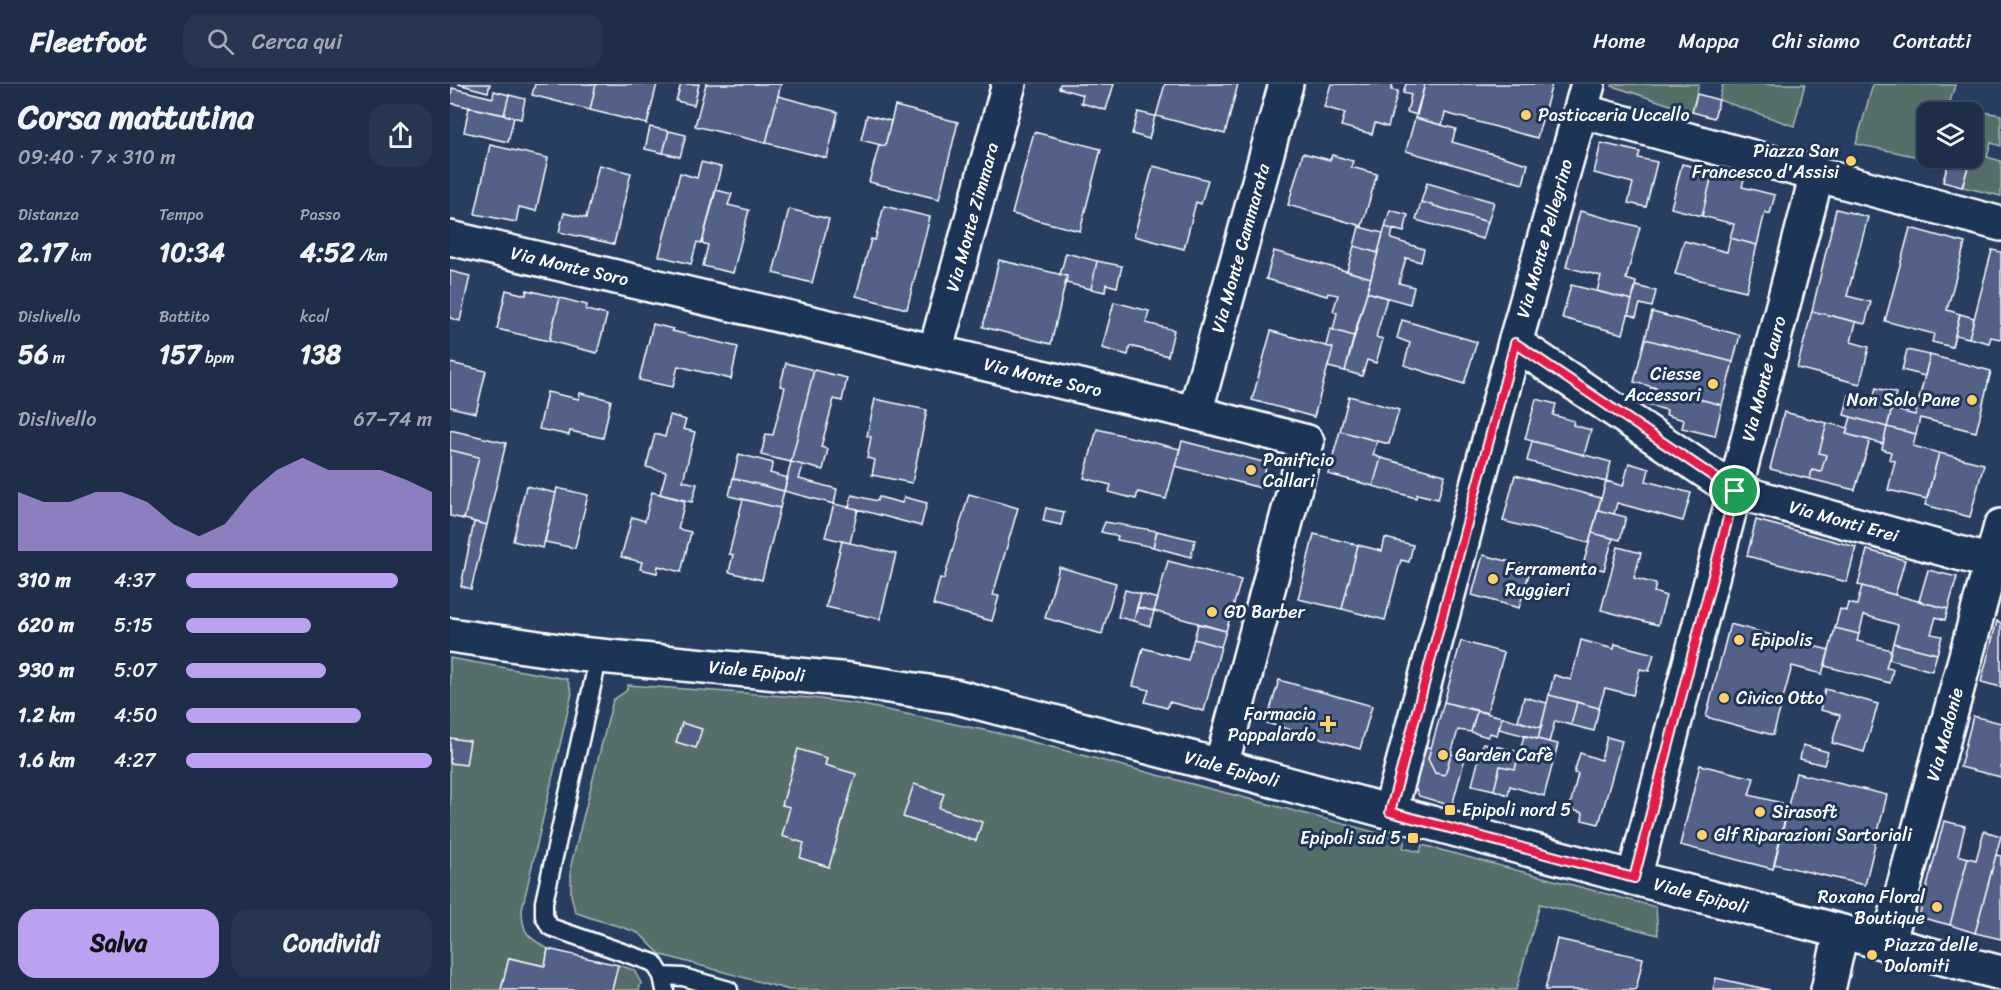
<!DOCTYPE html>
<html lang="it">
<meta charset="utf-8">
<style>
body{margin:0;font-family:Sriracha,sans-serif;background:#263650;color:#f1f3f6;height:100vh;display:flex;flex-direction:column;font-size:22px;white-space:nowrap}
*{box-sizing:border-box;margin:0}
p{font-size:20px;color:#a1a8b4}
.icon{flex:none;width:33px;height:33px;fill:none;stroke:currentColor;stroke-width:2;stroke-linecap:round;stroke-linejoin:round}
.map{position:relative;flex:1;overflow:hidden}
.panel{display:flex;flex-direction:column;background:#1e2e49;width:450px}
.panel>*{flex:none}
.fabs{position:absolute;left:1467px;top:18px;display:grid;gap:12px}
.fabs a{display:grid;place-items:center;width:66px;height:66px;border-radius:12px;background:#1e2e49;box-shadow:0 2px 4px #0004,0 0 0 2px #3c4a61;font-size:30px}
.pin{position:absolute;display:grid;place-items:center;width:51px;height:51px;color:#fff;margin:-26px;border:3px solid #fff;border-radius:50%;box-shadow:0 2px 6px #0007}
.round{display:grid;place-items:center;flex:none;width:63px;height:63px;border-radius:18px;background:#263650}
.head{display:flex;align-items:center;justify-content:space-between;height:102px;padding:0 18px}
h1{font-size:33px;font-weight:700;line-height:45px}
.figures{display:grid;grid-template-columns:repeat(3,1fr);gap:9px;height:102px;padding:6px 18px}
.figures div{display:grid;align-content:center}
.figures b{font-size:26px;font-weight:700}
.figures small{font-size:16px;font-weight:400}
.figures p{font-size:16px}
.chart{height:168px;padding:12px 18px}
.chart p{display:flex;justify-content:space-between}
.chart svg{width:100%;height:108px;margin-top:6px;fill:#bca0f2;opacity:.7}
.button{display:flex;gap:12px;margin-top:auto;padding:12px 18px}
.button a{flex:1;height:69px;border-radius:18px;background:#bca0f2;color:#111;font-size:24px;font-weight:700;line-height:69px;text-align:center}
.button a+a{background:#263650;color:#f1f3f6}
ul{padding:0 18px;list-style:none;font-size:20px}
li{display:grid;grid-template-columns:96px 72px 1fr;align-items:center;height:45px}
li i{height:15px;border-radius:8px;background:#bca0f2}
header{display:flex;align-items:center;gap:36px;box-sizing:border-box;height:84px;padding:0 30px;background:#1e2e49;border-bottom:2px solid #3c4a61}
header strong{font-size:28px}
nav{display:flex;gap:33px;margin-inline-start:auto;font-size:21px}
.search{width:420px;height:54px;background:#263650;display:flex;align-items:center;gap:15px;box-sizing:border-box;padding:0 21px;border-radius:18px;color:#a1a8b4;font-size:22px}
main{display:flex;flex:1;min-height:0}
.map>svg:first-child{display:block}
</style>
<header>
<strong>Fleetfoot</strong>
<div class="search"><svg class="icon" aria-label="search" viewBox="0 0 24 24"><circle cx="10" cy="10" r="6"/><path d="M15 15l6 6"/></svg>Cerca qui</div>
<nav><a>Home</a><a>Mappa</a><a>Chi siamo</a><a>Contatti</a></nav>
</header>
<main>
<section class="panel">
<div class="head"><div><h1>Corsa mattutina</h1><p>09:40 · 7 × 310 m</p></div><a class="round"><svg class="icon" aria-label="share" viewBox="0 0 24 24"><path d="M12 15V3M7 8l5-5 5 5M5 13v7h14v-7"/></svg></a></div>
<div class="figures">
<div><p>Distanza</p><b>2.17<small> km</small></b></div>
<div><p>Tempo</p><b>10:34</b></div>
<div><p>Passo</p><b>4:52<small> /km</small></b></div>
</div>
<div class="figures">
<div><p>Dislivello</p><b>56<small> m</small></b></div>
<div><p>Battito</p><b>157<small> bpm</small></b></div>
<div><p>kcal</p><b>138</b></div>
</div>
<div class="chart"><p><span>Dislivello</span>67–74 m</p>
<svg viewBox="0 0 160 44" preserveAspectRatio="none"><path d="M0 44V20L10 24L20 24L30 20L40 20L50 24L60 33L70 38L80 33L90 20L100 11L110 6L120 11L130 11L140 11L150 15L160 20V44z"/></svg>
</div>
<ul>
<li><b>310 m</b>4:37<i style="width:86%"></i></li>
<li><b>620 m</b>5:15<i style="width:51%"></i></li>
<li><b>930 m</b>5:07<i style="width:57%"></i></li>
<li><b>1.2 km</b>4:50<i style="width:71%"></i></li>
<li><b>1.6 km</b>4:27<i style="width:100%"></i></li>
</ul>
<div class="button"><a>Salva</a><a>Condividi</a></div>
</section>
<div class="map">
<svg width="1551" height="906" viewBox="0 0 1551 906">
<rect width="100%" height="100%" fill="#283e61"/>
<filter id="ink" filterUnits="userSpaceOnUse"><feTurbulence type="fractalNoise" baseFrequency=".0167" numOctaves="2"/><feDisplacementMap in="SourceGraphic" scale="12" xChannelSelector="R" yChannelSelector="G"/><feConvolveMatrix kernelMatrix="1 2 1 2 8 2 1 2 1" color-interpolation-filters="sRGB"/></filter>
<g filter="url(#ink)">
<path fill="#576e6a" stroke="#abb6b4" stroke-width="1.5" d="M 1163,0 L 1249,0 L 1242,28 L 1162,2 Z
M 1273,0 L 1355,0 L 1344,42 L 1269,16 Z
M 1423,0 L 1505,1 L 1497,28 L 1478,28 L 1478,74 L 1484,74 L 1483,76 L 1406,60 Z
M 1534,28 L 1551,31 L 1551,62 L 1541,59 L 1537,73 L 1551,77 L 1551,112 L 1513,103 L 1520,74 L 1522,74 L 1523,67 Z
M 0,574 L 117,595 L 122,609 L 72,825 C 72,850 78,853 98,865 L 95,882 L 59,874 L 51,906 L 0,906 Z
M 178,601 L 362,614 L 408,620 L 548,649 L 955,756 L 953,764 L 970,768 L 972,761 L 1206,823 L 1208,851 L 1090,820 L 1066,906 L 339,906 L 212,871 C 203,865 194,852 188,849 C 167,840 145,837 125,828 L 121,811 L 121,781 L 163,616 L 176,607 Z
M 168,881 L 184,886 L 191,899 L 189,906 L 162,906 Z"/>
<path fill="#536188" stroke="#fff" stroke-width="1.5" d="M 8,0 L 40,0 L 38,8 Z
M 85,0 L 146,0 L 140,26 L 82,11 Z
M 146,0 L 207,0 L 197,40 L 140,26 Z
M 231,0 L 249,0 L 244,21 L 226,17 Z
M 256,0 L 331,0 L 316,59 L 245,42 Z
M 610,0 L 664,0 L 656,26 L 631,19 L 633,11 L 609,4 Z
M 715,0 L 788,0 L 775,50 L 706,32 Z
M 881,0 L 943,0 L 941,6 L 948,7 L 938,43 L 925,39 L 922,50 L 891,42 L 895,29 L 874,23 Z
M 956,0 L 975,0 L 967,31 L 957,28 L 961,11 L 953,9 Z
M 975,0 L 1102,0 L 1087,54 L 995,29 L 992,41 L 965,34 Z
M 2,4 L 43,14 L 44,7 L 59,11 L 54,31 L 0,19 Z
M 1247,10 L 1269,16 L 1264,34 L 1242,28 Z
M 59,11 L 75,15 L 71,35 L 54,31 Z
M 328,12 L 388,28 L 377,74 L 316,59 Z
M 445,22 L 508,38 L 489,115 L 419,98 L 429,61 L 435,62 Z
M 19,23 L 64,33 L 58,58 L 14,48 Z
M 688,28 L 705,32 L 699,55 L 682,50 Z
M 417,31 L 441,37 L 435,62 L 411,56 Z
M 965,34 L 1006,45 L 1002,58 L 1078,80 L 1073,100 L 956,67 Z
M 200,43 L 219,47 L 213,69 L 195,65 Z
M 219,47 L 236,51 L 230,73 L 213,69 Z
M 584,48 L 651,65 L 630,147 L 562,130 Z
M 1151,59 L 1190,68 L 1188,74 L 1207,78 L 1196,123 L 1178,119 L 1183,99 L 1144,89 Z
M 40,61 L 98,74 L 86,127 L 69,123 L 66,138 L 25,130 Z
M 853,69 L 880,76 L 882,71 L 903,77 L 901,83 L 927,90 L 912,142 L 838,121 Z
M 251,78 L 271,83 L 252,159 L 247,158 L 241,180 L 209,172 L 230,89 L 247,94 Z
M 1498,78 L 1518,83 L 1512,103 L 1493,98 Z
M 1232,80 L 1263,87 L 1252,132 L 1221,124 Z
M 149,81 L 181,89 L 164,160 L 109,148 L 114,129 L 136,134 Z
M 703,82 L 758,96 L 751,120 L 746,118 L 734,165 L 684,152 Z
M 1263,87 L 1294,95 L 1292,103 L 1325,111 L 1320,130 L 1315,128 L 1307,161 L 1280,154 L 1284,140 L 1252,132 Z
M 977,99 L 1044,118 L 1038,138 L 971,118 Z
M 266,106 L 282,110 L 278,121 L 299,126 L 283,189 L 253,182 L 258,161 L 252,159 Z
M 971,118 L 1038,138 L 1033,155 L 966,136 Z
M 434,122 L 480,133 L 457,225 L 406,212 L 421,155 L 425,156 Z
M 339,125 L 379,135 L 362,199 L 323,189 Z
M 1386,125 L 1418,133 L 1397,212 L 1421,218 L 1415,240 L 1362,227 Z
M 940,126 L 958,131 L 954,148 L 935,143 Z
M 1130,127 L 1190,143 L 1176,195 L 1186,198 L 1182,216 L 1147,207 L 1151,192 L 1116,183 Z
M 909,143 L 933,149 L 928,169 L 904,162 Z
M 935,143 L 943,145 L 941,155 L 974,165 L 971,178 L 956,174 L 949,199 L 964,203 L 960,220 L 917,208 Z
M 1460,144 L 1515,159 L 1497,226 L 1510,230 L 1502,263 L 1482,258 L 1484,250 L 1435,237 Z
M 1280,154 L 1307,161 L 1296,207 L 1225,190 L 1234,157 L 1277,168 Z
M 904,162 L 928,169 L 921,194 L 897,187 Z
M 1542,166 L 1551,168 L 1551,255 L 1541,253 L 1539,259 L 1519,254 Z
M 824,167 L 921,194 L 904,252 L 883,246 L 887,229 L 883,227 L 888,211 L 878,209 L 877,212 L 816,195 Z
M 616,169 L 647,177 L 641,205 L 616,199 L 617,192 L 610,191 Z
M 549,176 L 617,192 L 601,260 L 533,243 Z
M 647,177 L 672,182 L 667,203 L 656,200 L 655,208 L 641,205 Z
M 0,187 L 20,192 L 10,237 L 0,234 Z
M 1121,201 L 1182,216 L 1173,250 L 1112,234 Z
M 1186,202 L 1206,207 L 1202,223 L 1190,220 L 1186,233 L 1178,230 Z
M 56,206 L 76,211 L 77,206 L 110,214 L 99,257 L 47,245 Z
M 917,208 L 937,214 L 926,253 L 933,255 L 926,279 L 917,276 L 912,292 L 895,287 Z
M 110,214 L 137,221 L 136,226 L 157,231 L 147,269 L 99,257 Z
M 664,218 L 699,227 L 696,239 L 724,246 L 718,272 L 680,262 L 678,271 L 652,264 Z
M 1362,227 L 1406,238 L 1401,258 L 1419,263 L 1410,300 L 1347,284 Z
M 1202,228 L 1290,251 L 1283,278 L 1195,255 Z
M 1510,230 L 1524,234 L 1519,254 L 1505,251 Z
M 952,236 L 1027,258 L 1014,300 L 954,281 L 960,259 L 947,254 Z
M 203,240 L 223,245 L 222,247 L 288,263 L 281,295 L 228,282 L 223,303 L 189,296 Z
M 880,245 L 904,252 L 895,287 L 878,283 L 883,264 L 876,262 Z
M 821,247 L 883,264 L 864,333 L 802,316 Z
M 1195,255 L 1283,278 L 1272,321 L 1184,298 Z
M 1457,266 L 1480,271 L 1475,292 L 1452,286 Z
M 1480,271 L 1541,287 L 1526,348 L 1470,334 L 1466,350 L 1437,343 L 1442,325 L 1465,331 Z
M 0,279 L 36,287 L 26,329 L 0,323 Z
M 336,279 L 364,286 L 341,378 L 311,371 L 316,350 L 323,351 L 335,303 L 330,302 Z
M 364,286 L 397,294 L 392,317 L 384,315 L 371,363 L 378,365 L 373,386 L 341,378 Z
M 1201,303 L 1272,321 L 1265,352 L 1232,344 L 1234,336 L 1216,331 L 1217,326 L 1196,321 Z
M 1426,304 L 1446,309 L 1437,343 L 1394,331 L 1399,311 L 1422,317 Z
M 97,308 L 129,315 L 130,309 L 161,316 L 153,354 L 120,347 L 119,351 L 89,345 Z
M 899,312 L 949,326 L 939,360 L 890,347 Z
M 425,315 L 477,326 L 462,399 L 422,391 L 425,376 L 417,374 L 421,353 L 417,352 Z
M 1086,315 L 1106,320 L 1103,331 L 1124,337 L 1123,341 L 1141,346 L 1134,371 L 1075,355 Z
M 1334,328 L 1377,339 L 1369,369 L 1376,371 L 1371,388 L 1362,386 L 1360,395 L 1320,385 Z
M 220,331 L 236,336 L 233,345 L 245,348 L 233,397 L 247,400 L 242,418 L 210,410 L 216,388 L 196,383 L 205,350 L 215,353 Z
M 1401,333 L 1437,343 L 1433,360 L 1396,350 Z
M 1377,339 L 1398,344 L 1396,350 L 1420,356 L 1405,406 L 1360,395 L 1362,386 L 1371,388 L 1376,371 L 1369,369 Z
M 1437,343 L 1466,350 L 1463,362 L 1489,369 L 1477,415 L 1438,406 L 1445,377 L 1439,375 L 1441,368 L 1432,365 Z
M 647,345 L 730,365 L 716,415 L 688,408 L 686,415 L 659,408 L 661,401 L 634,394 Z
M 0,346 L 56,359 L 37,441 L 14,435 L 29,373 L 0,366 Z
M 890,347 L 927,357 L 923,371 L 931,374 L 923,402 L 878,390 Z
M 732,357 L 817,379 L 811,404 L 725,382 Z
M 1082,357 L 1161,378 L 1156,398 L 1077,377 Z
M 0,366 L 29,373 L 14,435 L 0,432 Z
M 1489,369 L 1534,380 L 1520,433 L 1475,421 Z
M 289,370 L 323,379 L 320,389 L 338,394 L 334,407 L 283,394 Z
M 931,374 L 995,391 L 988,415 L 967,410 L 966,414 L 923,402 Z
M 341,378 L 353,381 L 349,395 L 387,405 L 384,420 L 334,407 Z
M 1179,379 L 1199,385 L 1196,397 L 1241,409 L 1233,437 L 1167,419 L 1164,430 L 1148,426 L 1156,397 L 1173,402 Z
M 1065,391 L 1151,414 L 1139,459 L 1053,437 Z
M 283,394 L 334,407 L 330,424 L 279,412 Z
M 76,402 L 106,409 L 93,464 L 63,457 Z
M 107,404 L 138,411 L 125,464 L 95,458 Z
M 202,408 L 235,417 L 228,445 L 241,448 L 231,488 L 208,482 L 207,489 L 190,485 L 192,478 L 171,473 L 182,433 L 195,437 Z
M 519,410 L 568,424 L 543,511 L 549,512 L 542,537 L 483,521 L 490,494 L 494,495 Z
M 402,411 L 427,417 L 429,413 L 452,419 L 454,413 L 477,419 L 471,442 L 399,423 Z
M 293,415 L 330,424 L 312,496 L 279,488 L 283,471 L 279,470 Z
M 384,420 L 408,425 L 400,459 L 375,453 Z
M 596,424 L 614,428 L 611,441 L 593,437 Z
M 1148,426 L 1176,433 L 1170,456 L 1142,449 Z
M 1306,436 L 1406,463 L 1397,498 L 1297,472 Z
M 24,438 L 37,441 L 21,505 L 11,502 Z
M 655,438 L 707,447 L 703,463 L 667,456 L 668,452 L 651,448 Z
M 707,447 L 745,456 L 741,473 L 703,463 Z
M 1142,449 L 1163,454 L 1154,486 L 1133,481 Z
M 864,450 L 908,461 L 892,525 L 848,515 Z
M 935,454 L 963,461 L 959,478 L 951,476 L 935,536 L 892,525 L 908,461 L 932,467 Z
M 392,457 L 446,470 L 430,535 L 376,523 Z
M 1168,463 L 1191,469 L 1184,494 L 1206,500 L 1204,508 L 1216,512 L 1208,541 L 1151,526 Z
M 1417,466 L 1455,476 L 1445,511 L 1408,501 Z
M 1033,471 L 1081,483 L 1069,524 L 1022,511 Z
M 718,477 L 791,496 L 776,547 L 704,527 Z
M 609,483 L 666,499 L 652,550 L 595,534 Z
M 1478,486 L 1507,493 L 1498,525 L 1469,517 Z
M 1412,502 L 1498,525 L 1495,536 L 1486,533 L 1481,550 L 1492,552 L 1487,570 L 1443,559 L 1448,541 L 1414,531 L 1409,550 L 1385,544 L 1390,525 L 1396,527 L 1398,519 L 1407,521 Z
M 675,506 L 691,510 L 684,537 L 668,533 Z
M 691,510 L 708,515 L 704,527 L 687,523 Z
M 687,523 L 704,527 L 700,542 L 684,537 Z
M 1547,537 L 1551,539 L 1551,603 L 1531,598 Z
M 748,540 L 776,547 L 771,563 L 744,555 Z
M 1280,540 L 1379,566 L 1372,590 L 1342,582 L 1323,651 L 1256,633 Z
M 1385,544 L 1409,550 L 1407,557 L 1441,566 L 1436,584 L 1443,585 L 1440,599 L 1375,582 Z
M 744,555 L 771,563 L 754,627 L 719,618 L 717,624 L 695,618 L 699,606 L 683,602 L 693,564 L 738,576 Z
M 1131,556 L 1164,565 L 1165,560 L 1204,570 L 1199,587 L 1190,585 L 1183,611 L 1155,604 L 1149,624 L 1099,611 L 1104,591 L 1121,596 Z
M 1011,557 L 1054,569 L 1037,629 L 994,618 Z
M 1443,559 L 1487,570 L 1482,587 L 1439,575 Z
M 829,596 L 922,622 L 910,665 L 816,639 Z
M 1375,605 L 1428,620 L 1414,668 L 1382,659 L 1390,631 L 1370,626 Z
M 1099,611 L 1127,618 L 1121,641 L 1105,637 L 1099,658 L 1088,655 Z
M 1074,613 L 1097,619 L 1091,644 L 1068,637 Z
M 994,618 L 1027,627 L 1021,648 L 1008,646 L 995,691 L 985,689 L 978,675 Z
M 1127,618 L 1149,624 L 1144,647 L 1121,641 Z
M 1027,627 L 1052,633 L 1047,651 L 1039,649 L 1038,653 L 1021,648 Z
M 1523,632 L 1551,639 L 1551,693 L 1510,683 Z
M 1052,633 L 1091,644 L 1088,655 L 1049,645 Z
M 232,639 L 252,645 L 246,664 L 226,658 Z
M 1074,652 L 1108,660 L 1094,712 L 1060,702 L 1058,711 L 1044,706 L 1050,682 L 1065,685 Z
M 1157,653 L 1172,657 L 1149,740 L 1132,736 L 1133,729 L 1119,725 L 1128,690 L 1124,689 L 1130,669 L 1151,676 Z
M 0,654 L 20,657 L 16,681 L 0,679 Z
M 1033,659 L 1070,668 L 1065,685 L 1050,682 L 1044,706 L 1022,701 Z
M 971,661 L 981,664 L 978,675 L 985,689 L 995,691 L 1001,670 L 1015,674 L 1002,722 L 969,712 L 961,695 Z
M 1353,661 L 1378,668 L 1374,681 L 1350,675 Z
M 348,665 L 377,674 L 375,681 L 406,690 L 379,783 L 350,774 L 354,759 L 332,752 L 340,723 L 332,721 Z
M 1250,681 L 1304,694 L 1299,711 L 1332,719 L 1328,735 L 1335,737 L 1323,785 L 1230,761 Z
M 1346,689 L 1437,711 L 1415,801 L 1324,780 Z
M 464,700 L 494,710 L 489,724 L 532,738 L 526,757 L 453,733 Z
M 1494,737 L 1515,742 L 1508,771 L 1518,774 L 1500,841 L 1469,833 Z
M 1534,747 L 1551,752 L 1525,849 L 1500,841 L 1518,774 L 1526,776 Z
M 1546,771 L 1551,772 L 1551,855 L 1525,849 Z
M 1107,855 L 1193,874 L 1186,906 L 1095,906 Z
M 98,865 L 168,881 L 162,906 L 51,906 L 59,874 L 95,882 Z
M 1266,894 L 1320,906 L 1263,906 Z"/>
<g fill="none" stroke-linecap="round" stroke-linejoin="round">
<defs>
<path id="service" d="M 149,571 L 94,818 L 94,832 L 100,843 L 204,879 L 212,892 L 215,906
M 212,892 L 233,893 L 279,906"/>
<g id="minor">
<path d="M 1131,27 L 1551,140"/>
<path id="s1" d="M 0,154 L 745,329 L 857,358 L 771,682"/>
<path id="s2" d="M 1065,259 L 1285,407 L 1541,478 L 1551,478"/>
<path id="s3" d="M 485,268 L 559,0"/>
<path id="s4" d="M 745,329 L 836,0"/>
<path id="s5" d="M 940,728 L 1065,259 L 1138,0"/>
<path id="s6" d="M 1184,794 L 1367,90"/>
<path id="s7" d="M 1438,861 L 1551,442"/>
<path d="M 1378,906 L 1391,849"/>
</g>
<g id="secondary">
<path id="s8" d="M 0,551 L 129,570 L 400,596 L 504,612 L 771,682 L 1184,794 L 1551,889"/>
</g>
</defs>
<use href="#service" stroke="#fff" stroke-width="21"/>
<use href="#minor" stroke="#fff" stroke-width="38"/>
<use href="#secondary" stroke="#fff" stroke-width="38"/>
<use href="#service" stroke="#1d3557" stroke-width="16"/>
<use href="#minor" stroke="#1d3557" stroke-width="33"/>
<use href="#secondary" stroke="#1d3557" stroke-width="33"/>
</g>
</g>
<g fill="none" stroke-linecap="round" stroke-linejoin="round" filter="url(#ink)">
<defs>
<path id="route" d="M 1065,259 L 1285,407 L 1184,794 L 940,728 Z"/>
</defs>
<use href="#route" stroke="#fff" stroke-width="12"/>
<use href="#route" stroke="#e11d48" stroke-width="8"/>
</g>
<g fill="#ffd166" stroke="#1d3557" stroke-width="2">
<circle cx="1076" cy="31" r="6"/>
<circle cx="1401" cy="77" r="6"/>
<circle cx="1263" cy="300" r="6"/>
<circle cx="1522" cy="316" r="6"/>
<circle cx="801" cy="386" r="6"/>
<circle cx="1043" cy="495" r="6"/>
<circle cx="762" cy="528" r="6"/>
<circle cx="1289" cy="556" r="6"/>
<circle cx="1274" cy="614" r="6"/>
<path d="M875 631h6v6h6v6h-6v6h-6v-6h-6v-6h6z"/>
<circle cx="993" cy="671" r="6"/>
<rect x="994" y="720" width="12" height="12" rx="3"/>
<circle cx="1310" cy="728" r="6"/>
<circle cx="1252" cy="751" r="6"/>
<rect x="957" y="748" width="12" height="12" rx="3"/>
<circle cx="1487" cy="823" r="6"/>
<circle cx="1422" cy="871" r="6"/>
</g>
<g text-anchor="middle" stroke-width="6" stroke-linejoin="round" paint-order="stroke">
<g font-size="18" fill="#fff" stroke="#1d3557" text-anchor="start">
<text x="1088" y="37">Pasticceria Uccello</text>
<text x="1389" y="73" text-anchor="end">Piazza San<tspan x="1389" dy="21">Francesco d'Assisi</tspan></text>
<text x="1251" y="296" text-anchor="end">Ciesse<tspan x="1251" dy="21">Accessori</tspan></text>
<text x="1510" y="322" text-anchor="end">Non Solo Pane</text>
<text x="813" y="382">Panificio<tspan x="813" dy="21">Callari</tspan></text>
<text x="1055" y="491">Ferramenta<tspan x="1055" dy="21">Ruggieri</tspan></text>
<text x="774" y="534">GD Barber</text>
<text x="1301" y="562">Epipolis</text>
<text x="1286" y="620">Civico Otto</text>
<text x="866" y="636" text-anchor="end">Farmacia<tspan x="866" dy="21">Pappalardo</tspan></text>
<text x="1005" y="677">Garden Cafè</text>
<text x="1012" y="732">Epipoli nord 5</text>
<text x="1322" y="734">Sirasoft</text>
<text x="1264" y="757">Glf Riparazioni Sartoriali</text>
<text x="951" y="760" text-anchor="end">Epipoli sud 5</text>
<text x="1475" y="819" text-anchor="end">Roxana Floral<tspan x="1475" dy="21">Boutique</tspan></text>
<text x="1434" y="867">Piazza delle<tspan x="1434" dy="21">Dolomiti</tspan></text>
</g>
<g font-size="18" fill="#fff" stroke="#1d3557">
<text dy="6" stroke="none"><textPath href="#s3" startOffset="140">Via Monte Zimmara</textPath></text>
<text dy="6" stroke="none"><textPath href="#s5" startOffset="594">Via Monte Pellegrino</textPath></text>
<text dy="6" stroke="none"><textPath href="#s4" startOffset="171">Via Monte Cammarata</textPath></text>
<text dy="6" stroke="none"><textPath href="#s1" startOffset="123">Via Monte Soro</textPath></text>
<text dy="6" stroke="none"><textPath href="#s1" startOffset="609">Via Monte Soro</textPath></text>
<text dy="6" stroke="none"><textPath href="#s6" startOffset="516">Via Monte Lauro</textPath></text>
<text dy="6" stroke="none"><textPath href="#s2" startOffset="378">Via Monti Erei</textPath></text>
<text dy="6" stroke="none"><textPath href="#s8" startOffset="309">Viale Epipoli</textPath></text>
<text dy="6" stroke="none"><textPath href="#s7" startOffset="218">Via Madonie</textPath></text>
<text dy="6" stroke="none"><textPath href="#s8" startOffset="795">Viale Epipoli</textPath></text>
<text dy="6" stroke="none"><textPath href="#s8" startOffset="1281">Viale Epipoli</textPath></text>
</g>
</g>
</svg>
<div class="fabs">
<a><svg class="icon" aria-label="layers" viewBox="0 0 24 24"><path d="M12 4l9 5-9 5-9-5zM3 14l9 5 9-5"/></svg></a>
</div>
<div class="pin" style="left:1285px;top:407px;background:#1e9e55"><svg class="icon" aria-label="arrive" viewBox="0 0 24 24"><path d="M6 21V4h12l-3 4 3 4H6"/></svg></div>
</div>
</main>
